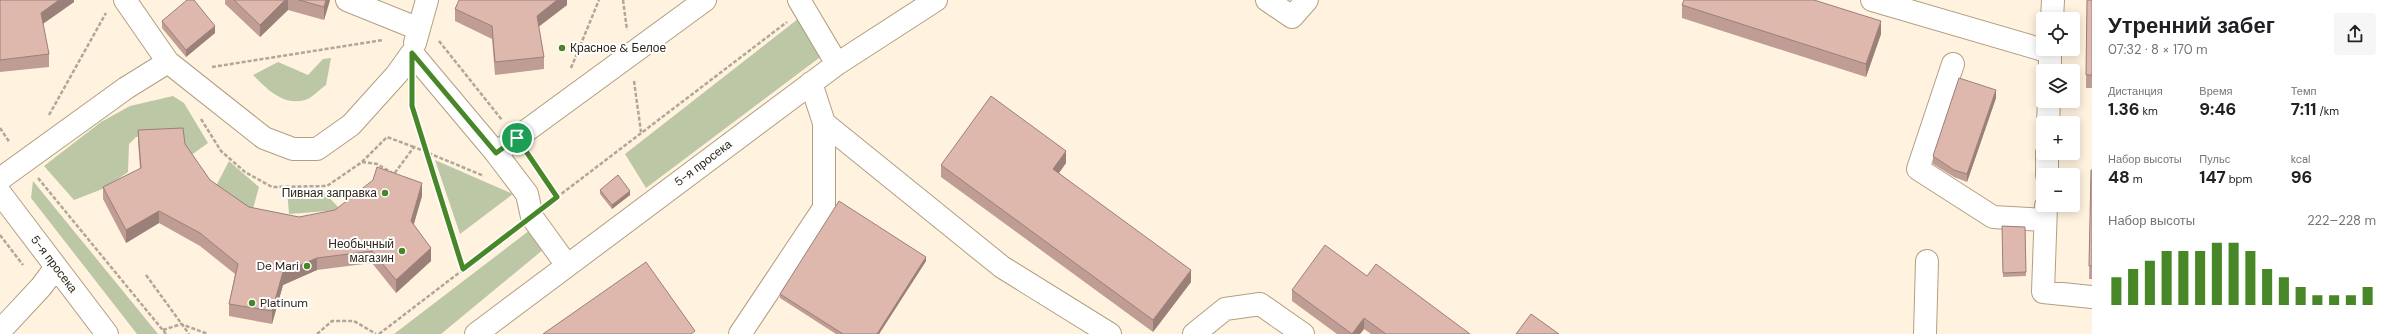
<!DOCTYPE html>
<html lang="ru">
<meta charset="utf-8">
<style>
body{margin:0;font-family:"DM Sans",sans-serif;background:#f6f6f6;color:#202124;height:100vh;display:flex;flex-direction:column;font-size:15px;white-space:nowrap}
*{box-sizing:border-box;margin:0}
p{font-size:13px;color:#757577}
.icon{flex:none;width:22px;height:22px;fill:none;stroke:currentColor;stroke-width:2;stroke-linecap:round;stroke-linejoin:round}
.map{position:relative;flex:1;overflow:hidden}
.drawer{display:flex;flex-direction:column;background:#fff;width:300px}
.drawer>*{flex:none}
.buttons{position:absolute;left:2036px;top:12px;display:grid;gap:8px}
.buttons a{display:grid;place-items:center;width:44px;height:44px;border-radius:4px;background:#fff;box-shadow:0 2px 10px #0003;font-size:20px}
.pin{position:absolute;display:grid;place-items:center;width:34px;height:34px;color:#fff;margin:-17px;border:2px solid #fff;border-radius:50%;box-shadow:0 1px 4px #0007}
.round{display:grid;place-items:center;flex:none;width:42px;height:42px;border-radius:4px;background:#f6f6f6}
.overview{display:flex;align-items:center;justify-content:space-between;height:68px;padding:0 16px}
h1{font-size:22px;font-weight:700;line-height:30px}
.stats{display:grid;grid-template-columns:repeat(3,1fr);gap:6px;height:68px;padding:4px 16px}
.stats div{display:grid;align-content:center}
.stats b{font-size:17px;font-weight:700}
.stats small{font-size:11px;font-weight:400}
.stats p{font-size:11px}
.chart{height:112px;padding:8px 16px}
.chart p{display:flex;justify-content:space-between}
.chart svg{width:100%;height:72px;margin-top:4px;stroke:#488727;stroke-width:6}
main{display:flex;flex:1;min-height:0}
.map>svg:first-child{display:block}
</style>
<main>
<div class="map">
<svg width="2092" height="334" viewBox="0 0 2092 334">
<rect width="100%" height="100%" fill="#fff3df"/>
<path fill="#bbc7a5" d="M 803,15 L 827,41 L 819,58 L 646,188 L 625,154 Z
M 331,58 L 326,85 C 320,89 312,98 305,100 C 283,106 267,89 253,75 L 278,62 L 308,75 L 323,59 Z
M 173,96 L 184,103 L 208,143 L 190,156 L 180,134 L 136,137 L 129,144 L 128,172 L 105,188 L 74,200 L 44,166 L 101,122 L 130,106 Z
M 435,160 L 513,194 L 460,234 Z
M 229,161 L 259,187 L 251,216 L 215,188 Z
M 33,181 L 158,334 L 137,334 L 31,198 Z
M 321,189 L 341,210 L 289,214 L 287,191 Z
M 534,227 L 550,244 L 441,334 L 394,334 Z"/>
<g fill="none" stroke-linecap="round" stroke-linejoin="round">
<defs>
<path id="minor" d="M 125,0 L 168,62 L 264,138 L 293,149 L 317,149 L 351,125 L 397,74 L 412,53 L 496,153 L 705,0
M 347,0 L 419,29
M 799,0 L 837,64
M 1267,0 L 1292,17 L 1307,0
M 1872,0 L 2050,52
M 2052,19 L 2053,0
M 415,43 L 427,0
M 1953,64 L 1918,169 L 1993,217 L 2045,220
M 2050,71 L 2050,49
M 824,123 L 1002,267 L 1110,334
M 2048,123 L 2049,101
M 496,153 L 527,194 L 532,217 L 566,264
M 2047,175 L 2047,153
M 0,179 L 126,88 L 168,62
M 0,193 L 107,334
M 2046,206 L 2043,292 L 2092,297
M 0,331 L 41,287 L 56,267
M 476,334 L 837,64 L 936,0
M 740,334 L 824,208 L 824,123 L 811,83
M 1194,334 L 1225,309 L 1260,304 L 1303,334
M 1925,334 L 1927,261"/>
</defs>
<use href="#minor" stroke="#b29f80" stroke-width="24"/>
<path stroke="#b1a796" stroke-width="2.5" stroke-dasharray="4 2" stroke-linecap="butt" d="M 623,0 L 627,30
M 439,41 L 502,120
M 212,67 L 383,40
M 571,68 L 599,0
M 634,81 L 641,132
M 412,92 L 412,106 L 463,269
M 49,115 L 106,13
M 201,119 L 221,151 L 245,172 L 272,187 L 327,186 L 362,162 L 377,164 L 394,174 L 414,147 L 484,176
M 0,128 L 10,143
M 362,162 L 387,137 L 414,147
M 38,178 L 166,334
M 549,186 L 557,197
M 552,201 L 787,22
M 0,235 L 23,265
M 146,275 L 189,334
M 163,330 L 181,324 L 208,334
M 317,334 L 332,321 L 354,321 L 376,334
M 379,334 L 515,230"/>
<use href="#minor" stroke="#fff" stroke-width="22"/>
</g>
<path fill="#bf9d95" d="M 0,0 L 74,0 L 74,2 L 43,24 L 49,54 L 49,67 L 0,72 Z
M 225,0 L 330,0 L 324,20 L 288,10 L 260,37 L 225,4 Z
M 567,0 L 567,5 L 538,27 L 544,57 L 544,69 L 495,75 L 492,39 L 455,21 L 455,9 Z
M 2087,0 L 2092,0 L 2092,88 L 2086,88 Z
M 1682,5 L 1881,34 L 1866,77 L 1682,18 Z
M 162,21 L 215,33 L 186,57 L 162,28 Z
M 1996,98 L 1967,182 L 1954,177 L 1933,164 L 1933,156 Z
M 138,130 L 185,144 L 210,180 L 249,207 L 299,217 L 422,196 L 414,224 L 431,261 L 396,293 L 372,263 L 317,270 L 283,285 L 272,324 L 229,316 L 229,304 L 235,274 L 200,246 L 159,223 L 126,243 L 103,199 L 103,187 L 140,169 L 138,142 Z
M 1066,163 L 1059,173 L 1191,282 L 1153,332 L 941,177 L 941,165 Z
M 2091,170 L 2092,170 L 2092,279 L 2089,279 Z
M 600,190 L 630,195 L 612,209 L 600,194 Z
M 2002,226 L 2025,227 L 2026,276 L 2003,277 Z
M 926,261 L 879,334 L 836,334 L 780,298 L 780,294 Z
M 1367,276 L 1470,334 L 1371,334 L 1364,329 L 1360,334 L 1337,334 L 1292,301 L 1292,290 Z"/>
<path fill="#9b8079" d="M 59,0 L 74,0 L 74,2 L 41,25 L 41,13 Z
M 285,0 L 288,0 L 288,10 L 260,37 L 260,25 Z
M 326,0 L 330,0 L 324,20 L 324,7 Z
M 557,0 L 567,0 L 567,5 L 537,28 L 537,16 Z
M 1881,21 L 1881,34 L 1866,77 L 1866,64 Z
M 215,26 L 215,33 L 186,57 L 186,50 Z
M 1996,90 L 1996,98 L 1967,182 L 1967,174 Z
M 1066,151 L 1066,163 L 1053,181 L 1053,169 Z
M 422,183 L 422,196 L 411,233 L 411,221 Z
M 630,191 L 630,195 L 612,209 L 612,205 Z
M 159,211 L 159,223 L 126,243 L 126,230 Z
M 431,248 L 431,261 L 396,293 L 396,280 Z
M 926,257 L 926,261 L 879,334 L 877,334 Z
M 317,258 L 317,270 L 283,285 L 272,324 L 272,311 L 283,272 Z
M 1191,270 L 1191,282 L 1153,332 L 1153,320 Z
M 1364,318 L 1364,329 L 1360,334 L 1352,334 Z"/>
<path fill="#deb7ad" stroke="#9b8079" d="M 0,0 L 59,0 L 41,13 L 49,54 L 0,60 Z
M 187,0 L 194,0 L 215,26 L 186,50 L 162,21 Z
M 234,0 L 285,0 L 260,25 Z
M 299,0 L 326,0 L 324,7 Z
M 459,0 L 557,0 L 537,16 L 544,57 L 495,62 L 492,26 L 455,9 Z
M 1684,0 L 1814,0 L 1881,21 L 1866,64 L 1682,5 Z
M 2087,0 L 2092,0 L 2092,75 L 2086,75 Z
M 1959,78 L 1996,90 L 1967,174 L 1954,170 L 1933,156 Z
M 991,96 L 1066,151 L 1053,169 L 1191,270 L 1153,320 L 941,165 Z
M 183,128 L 185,144 L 210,180 L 249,207 L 299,217 L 335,210 L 373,180 L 377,167 L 422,183 L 411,221 L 431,248 L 396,280 L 372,251 L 317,258 L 283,272 L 272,311 L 229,304 L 238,264 L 200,233 L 159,211 L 126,230 L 103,187 L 141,168 L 138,130 Z
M 2091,170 L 2092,170 L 2092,266 L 2089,266 Z
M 618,175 L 630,191 L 612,205 L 600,190 Z
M 839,201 L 926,257 L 877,334 L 843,334 L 780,294 Z
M 2002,226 L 2025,227 L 2026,272 L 2003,273 Z
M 1325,245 L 1367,276 L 1376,264 L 1470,334 L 1386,334 L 1364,318 L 1352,334 L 1292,290 Z
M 646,262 L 695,331 L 691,334 L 543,334 Z
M 1531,314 L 1559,334 L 1516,334 Z"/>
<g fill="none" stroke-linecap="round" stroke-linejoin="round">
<defs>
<path id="route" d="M 412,53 L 496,153 L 517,138 L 557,197 L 463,269 L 412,106 Z"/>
</defs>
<use href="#route" stroke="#fff" stroke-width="8"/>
<use href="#route" stroke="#488727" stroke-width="5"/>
</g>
<g fill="#488727" stroke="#fff" stroke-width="1.5">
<circle cx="562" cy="48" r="4"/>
<circle cx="385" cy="193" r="4"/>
<circle cx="402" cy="251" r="4"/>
<circle cx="307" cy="266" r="4"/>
<circle cx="252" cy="303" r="4"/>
</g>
<g text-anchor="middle" stroke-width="4" stroke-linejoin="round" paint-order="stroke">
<g font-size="12" fill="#2d2519" stroke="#fff" text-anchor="end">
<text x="570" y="52" text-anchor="start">Красное &amp; Белое</text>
<text x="377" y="197">Пивная заправка</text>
<text x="394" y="248">Необычный<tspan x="394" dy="14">магазин</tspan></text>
<text x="299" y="270">De Mari</text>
<text x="260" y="307" text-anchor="start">Platinum</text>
</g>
<g font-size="12" fill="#2d2519" stroke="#fff">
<text transform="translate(703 163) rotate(-37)" y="4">5-я просека</text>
<text transform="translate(54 264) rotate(53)" y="4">5-я просека</text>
</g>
</g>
</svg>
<div class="buttons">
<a><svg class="icon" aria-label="locate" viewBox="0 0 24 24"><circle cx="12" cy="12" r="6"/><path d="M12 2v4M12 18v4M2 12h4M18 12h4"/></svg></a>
<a><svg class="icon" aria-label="layers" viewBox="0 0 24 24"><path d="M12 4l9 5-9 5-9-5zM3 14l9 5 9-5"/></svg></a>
<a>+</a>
<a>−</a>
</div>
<div class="pin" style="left:517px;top:138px;background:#1e9e55"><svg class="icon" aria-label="arrive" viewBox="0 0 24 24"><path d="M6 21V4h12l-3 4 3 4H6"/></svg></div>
</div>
<section class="drawer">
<div class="overview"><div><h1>Утренний забег</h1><p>07:32 · 8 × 170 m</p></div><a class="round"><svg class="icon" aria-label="share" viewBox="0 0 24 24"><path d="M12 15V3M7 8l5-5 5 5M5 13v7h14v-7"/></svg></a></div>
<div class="stats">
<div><p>Дистанция</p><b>1.36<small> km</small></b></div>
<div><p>Время</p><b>9:46</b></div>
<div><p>Темп</p><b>7:11<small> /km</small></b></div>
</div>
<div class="stats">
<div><p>Набор высоты</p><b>48<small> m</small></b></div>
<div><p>Пульс</p><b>147<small> bpm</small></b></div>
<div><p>kcal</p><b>96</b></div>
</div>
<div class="chart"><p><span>Набор высоты</span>222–228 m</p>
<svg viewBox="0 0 160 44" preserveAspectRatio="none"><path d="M5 44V27M15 44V22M25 44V17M35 44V11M45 44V11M55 44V11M65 44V6M75 44V6M85 44V11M95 44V22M105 44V27M115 44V33M125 44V38M135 44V38M145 44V38M155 44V33"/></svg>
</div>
</section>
</main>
